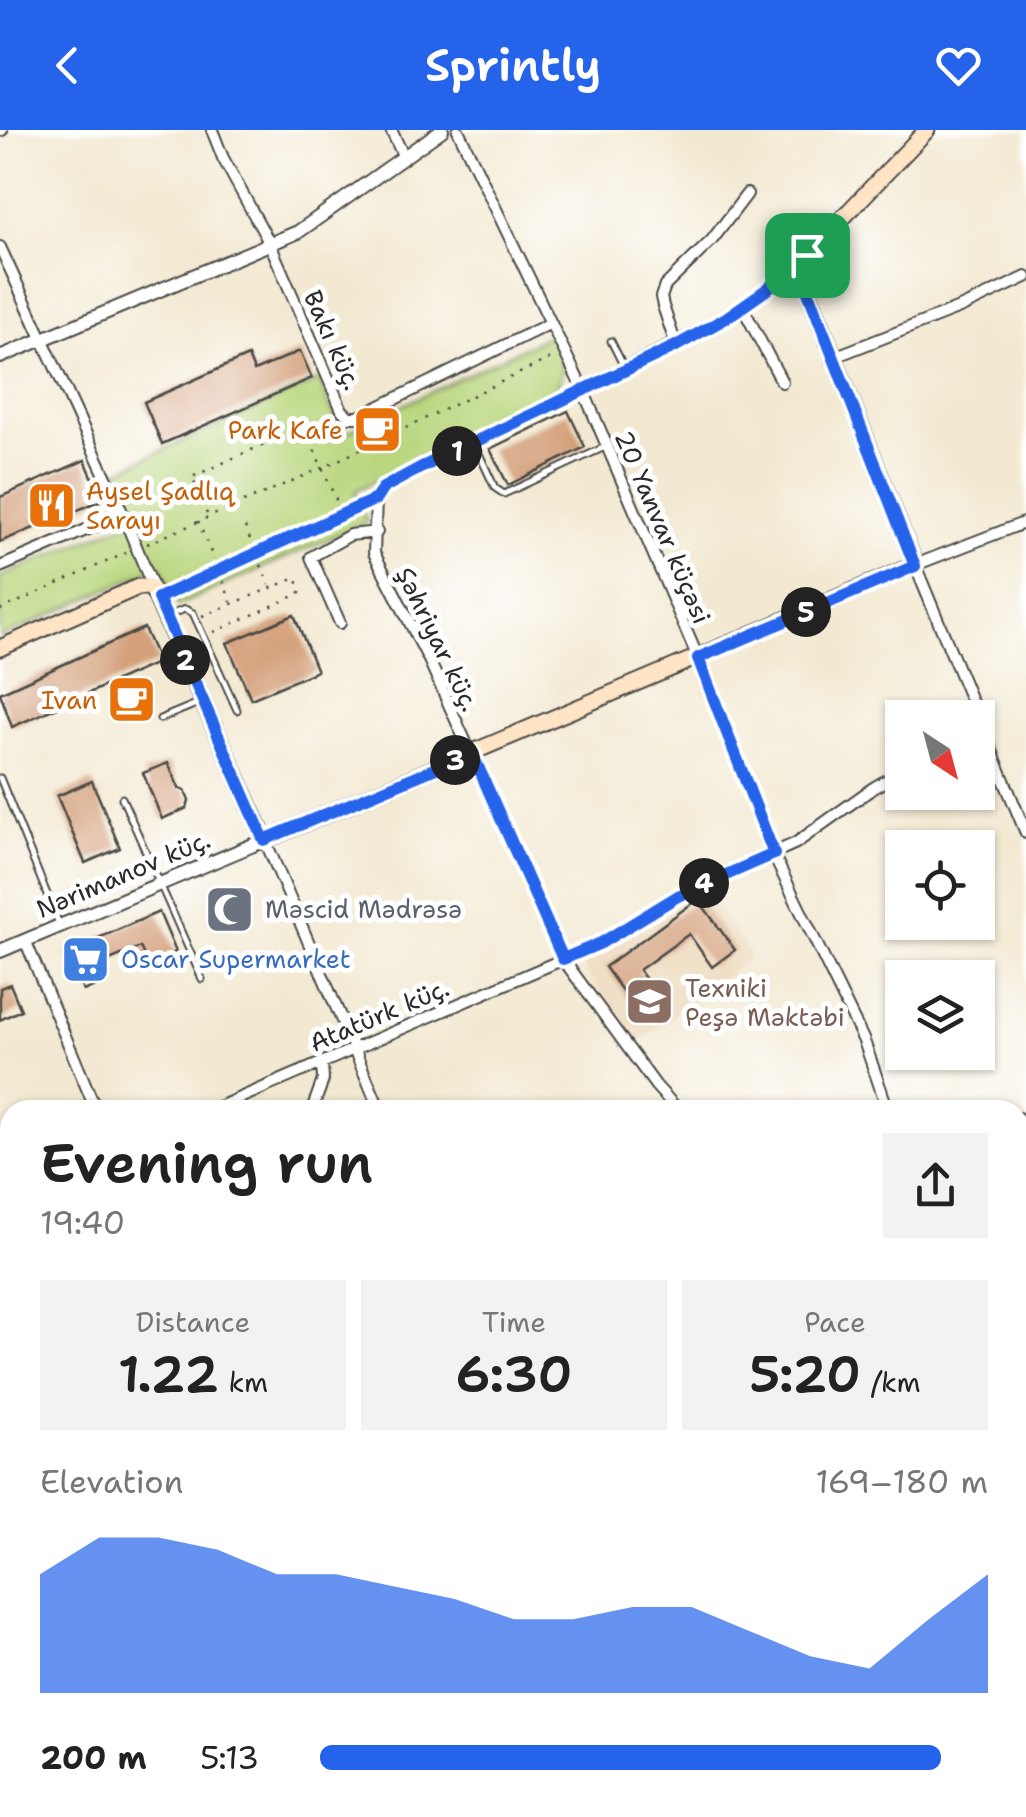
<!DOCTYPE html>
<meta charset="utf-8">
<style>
body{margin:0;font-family:"Shantell Sans",sans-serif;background:#f2f2f2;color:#222;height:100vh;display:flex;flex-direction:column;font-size:38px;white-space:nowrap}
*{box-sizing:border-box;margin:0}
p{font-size:32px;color:#767676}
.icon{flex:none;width:55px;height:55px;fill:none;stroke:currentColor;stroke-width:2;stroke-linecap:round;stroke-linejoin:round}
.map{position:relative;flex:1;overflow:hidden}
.panel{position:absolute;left:0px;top:970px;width:1028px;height:718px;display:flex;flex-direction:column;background:#fff;border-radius:30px 30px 0 0;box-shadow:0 2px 8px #0004}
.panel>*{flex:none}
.needle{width:65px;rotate:144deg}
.tools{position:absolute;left:885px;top:570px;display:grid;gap:20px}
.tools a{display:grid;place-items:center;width:110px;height:110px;border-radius:0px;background:#fff;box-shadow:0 2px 8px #0004;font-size:50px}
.pin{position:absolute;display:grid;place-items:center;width:85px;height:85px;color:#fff;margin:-42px;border-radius:20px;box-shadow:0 5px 15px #0006}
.km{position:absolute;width:50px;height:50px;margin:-25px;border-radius:50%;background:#222;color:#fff;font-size:28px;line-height:50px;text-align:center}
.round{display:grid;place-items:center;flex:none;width:105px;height:105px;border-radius:0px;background:#f2f2f2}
.overview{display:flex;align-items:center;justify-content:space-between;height:170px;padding:0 40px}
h1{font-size:55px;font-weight:600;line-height:75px}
.metrics{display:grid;grid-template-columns:repeat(3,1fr);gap:15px;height:170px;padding:10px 40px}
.metrics div{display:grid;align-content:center;border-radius:0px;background:#f2f2f2;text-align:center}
.metrics b{font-size:50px;font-weight:600}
.metrics small{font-size:28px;font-weight:400}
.metrics p{font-size:28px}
.chart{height:280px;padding:20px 40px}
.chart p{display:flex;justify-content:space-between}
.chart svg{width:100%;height:180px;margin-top:10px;fill:#2563eb;opacity:.7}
ul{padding:0 40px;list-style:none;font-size:32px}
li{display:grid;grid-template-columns:160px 120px 1fr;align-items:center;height:75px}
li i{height:25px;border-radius:12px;background:#2563eb}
header{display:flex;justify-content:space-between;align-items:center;height:130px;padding:0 40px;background:#2563eb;color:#fff;font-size:45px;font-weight:600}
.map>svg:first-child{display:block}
</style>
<header><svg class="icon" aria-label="back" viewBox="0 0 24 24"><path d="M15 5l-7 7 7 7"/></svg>Sprintly<svg class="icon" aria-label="heart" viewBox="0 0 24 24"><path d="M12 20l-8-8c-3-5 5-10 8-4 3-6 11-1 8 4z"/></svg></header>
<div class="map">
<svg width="1026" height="1687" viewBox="0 0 1026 1687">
<rect width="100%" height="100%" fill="#fff"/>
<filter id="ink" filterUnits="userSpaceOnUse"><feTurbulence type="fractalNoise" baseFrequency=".01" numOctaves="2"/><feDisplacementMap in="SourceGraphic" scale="20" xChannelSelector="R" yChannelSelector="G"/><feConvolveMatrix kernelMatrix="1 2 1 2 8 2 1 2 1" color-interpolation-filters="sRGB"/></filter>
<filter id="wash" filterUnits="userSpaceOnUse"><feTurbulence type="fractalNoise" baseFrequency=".0048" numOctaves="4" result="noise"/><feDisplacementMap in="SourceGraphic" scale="40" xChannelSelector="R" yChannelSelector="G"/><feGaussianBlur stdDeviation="2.25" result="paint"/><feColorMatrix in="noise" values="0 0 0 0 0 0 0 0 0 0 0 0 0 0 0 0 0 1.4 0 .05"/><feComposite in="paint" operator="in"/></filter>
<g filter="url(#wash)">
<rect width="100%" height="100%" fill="#f3e9d2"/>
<path fill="#ecd8ba" d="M 705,760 L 751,827 L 638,912 L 578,832 Z"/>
<path fill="#b9d67d" stroke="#728054" stroke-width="2.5" d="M 550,205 C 560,226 569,239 555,260 L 355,361 L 367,392 L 178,475 L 161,435 L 0,508 L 0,447 L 136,389 L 117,341 L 319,250 L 343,304 Z"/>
<g id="blocks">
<path fill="#d4a07b" d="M 300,221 L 312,248 L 162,314 L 144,272 L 248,226 L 254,241 Z
M 568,281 L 585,317 L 508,355 L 490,319 Z
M 85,330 L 102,370 L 0,412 L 0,367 Z
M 294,485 L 317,541 L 251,569 L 227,513 Z
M 144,498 L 159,532 L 12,597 L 0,563 Z
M 168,633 L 179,658 L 185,660 L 189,670 L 187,678 L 162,689 L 143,643 Z
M 92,651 L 120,718 L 85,733 L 57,666 Z
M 698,769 L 735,820 L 712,837 L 689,804 L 639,840 L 665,875 L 644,891 L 605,837 Z
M 159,782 L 176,822 L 148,834 L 140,817 L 100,834 L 107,851 L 83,861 L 66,822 Z
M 10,854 L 21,880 L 0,890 L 0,858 Z"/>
</g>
</g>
<g filter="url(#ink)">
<use href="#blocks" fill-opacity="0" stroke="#494844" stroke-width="2.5"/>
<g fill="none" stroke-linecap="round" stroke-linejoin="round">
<defs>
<path id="service" d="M 611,211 L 624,237
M 475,315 L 495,358 L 504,364 L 607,316
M 169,485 L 185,479 L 193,483 L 237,580
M 160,589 L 201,572
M 0,648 L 59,794
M 122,668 L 202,849"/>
<path id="minor" d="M 212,0 L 223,28 L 270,114 L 342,280 L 349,287 L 358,287 L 551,193
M 391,0 L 403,25
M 458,0 L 583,260 L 698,528 L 773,724 L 864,911 L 888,980
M 0,1 L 2,0
M 0,117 L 116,369 L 117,377 L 107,391 L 0,437
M 743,178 L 782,252
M 676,215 L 663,176 L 661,167 L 665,156 L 712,110 L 747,64
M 834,227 L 962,177 L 1026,147
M 117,370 L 154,460
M 1026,392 L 915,435 L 1026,703
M 158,468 L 376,369
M 340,493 L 311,427 L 350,405 L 377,402
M 265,710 L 380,980
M 25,810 L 96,980
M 212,980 L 601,813 L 678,766 L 796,713 L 873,658 L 902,641
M 312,980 L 323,950 L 322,932
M 678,980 L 656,956 L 563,829 L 429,530 L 374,423 L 376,369 L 383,358 L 420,339 L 726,188 L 766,160 L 805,126
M 1018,988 L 1026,996
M 0,1074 L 10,1070
M 0,1305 L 10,1330
M 1018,1365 L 1026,1358
M 0,1402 L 10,1398
M 1018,1495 L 1026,1515
M 79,1678 L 80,1687
M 109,1678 L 136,1678
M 147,1678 L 153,1687
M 340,1678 L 348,1687
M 480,1678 L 494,1687
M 712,1678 L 720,1687
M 540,1687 L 549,1678
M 673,1687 L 680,1678
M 770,1687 L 779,1678
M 938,1687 L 954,1678"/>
<path id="tertiary" d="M 0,227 L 298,102 L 442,0
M 0,821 L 265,710"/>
<path id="secondary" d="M 0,518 L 138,457 L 148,457 L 154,462 L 265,710 L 915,435 L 808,161 L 804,147 L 807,125 L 927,0"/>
</defs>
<use href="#service" stroke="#494844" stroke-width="9"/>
<use href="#minor" stroke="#494844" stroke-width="14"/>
<use href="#tertiary" stroke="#494844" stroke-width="16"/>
<use href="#secondary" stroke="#494844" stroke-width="19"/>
<path stroke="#494844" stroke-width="2.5" stroke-dasharray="2.5 8" stroke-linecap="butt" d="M 207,384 L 192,347 L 304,296 L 337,372
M 198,391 L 214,430
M 245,397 L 252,414
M 147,414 L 322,338 L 553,227
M 261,435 L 269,455
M 223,451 L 231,472
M 0,480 L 126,423
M 202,486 L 296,448 L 301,460 L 299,464 L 214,502"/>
<use href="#service" stroke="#fff" stroke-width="5"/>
<use href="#minor" stroke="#fff" stroke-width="10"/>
<use href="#tertiary" stroke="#fff" stroke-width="12"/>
<use href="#secondary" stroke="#ffe4c6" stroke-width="15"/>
</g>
</g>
<g fill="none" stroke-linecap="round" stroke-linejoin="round" filter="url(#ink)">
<defs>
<path id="route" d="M 807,125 L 804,148 L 808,162 L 915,436 L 698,528 L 774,724 L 678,766 L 601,813 L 563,829 L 472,623 L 264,710 L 158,468 L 376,369 L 383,358 L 420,338 L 676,216 L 726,188 L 766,160 Z"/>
</defs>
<use href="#route" stroke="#fff" stroke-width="20"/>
<use href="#route" stroke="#2563eb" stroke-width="12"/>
</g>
<defs>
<symbol id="cafe-square" viewBox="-11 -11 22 22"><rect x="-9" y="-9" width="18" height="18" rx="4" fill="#e8710a" stroke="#fff"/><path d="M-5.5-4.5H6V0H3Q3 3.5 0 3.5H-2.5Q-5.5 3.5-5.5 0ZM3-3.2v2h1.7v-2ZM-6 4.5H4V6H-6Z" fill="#fff"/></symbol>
<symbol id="restaurant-square" viewBox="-11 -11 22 22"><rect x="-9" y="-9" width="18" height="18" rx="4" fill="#e8710a" stroke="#fff"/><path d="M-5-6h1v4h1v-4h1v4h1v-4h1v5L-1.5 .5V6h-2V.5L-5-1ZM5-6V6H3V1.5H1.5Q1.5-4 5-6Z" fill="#fff"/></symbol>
<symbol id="mosque-square" viewBox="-11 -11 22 22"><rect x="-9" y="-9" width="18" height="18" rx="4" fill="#6b7280" stroke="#fff"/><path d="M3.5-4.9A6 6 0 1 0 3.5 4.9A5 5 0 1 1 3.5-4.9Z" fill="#fff"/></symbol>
<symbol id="supermarket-square" viewBox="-11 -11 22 22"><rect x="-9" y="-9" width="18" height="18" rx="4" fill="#3f7fe0" stroke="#fff"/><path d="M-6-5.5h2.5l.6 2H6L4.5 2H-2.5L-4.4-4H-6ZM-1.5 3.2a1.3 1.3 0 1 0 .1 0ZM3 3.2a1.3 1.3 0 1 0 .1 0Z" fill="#fff"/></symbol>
<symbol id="university-square" viewBox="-11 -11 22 22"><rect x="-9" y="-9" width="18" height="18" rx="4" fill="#8d6e63" stroke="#fff"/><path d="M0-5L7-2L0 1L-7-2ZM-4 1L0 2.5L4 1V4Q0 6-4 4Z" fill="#fff"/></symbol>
</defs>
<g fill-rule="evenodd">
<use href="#cafe-square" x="350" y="272" width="55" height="55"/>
<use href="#restaurant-square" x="24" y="348" width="55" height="55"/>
<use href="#cafe-square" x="104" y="542" width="55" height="55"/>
<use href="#mosque-square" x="202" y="752" width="55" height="55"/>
<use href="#supermarket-square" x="58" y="802" width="55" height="55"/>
<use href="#university-square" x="622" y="844" width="55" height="55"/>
</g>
<g text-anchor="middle" stroke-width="10" stroke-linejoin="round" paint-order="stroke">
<g font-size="25" fill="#2b2b2b" stroke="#fff">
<text transform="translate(333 210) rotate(66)" y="9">Bakı küç.</text>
<text transform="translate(663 397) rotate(67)" y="9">20 Yanvar küçəsi</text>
<text transform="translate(438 509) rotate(64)" y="9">Şəhriyar küç.</text>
<text transform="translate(123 744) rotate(-23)" y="9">Nərimanov küç.</text>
<text transform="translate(379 885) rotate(-23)" y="9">Atatürk küç.</text>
</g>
<g font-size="25" fill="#c56008" stroke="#fff" text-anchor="end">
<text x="343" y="309">Park Kafe</text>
<text x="86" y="370" text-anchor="start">Aysel Şadlıq<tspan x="86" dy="29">Sarayı</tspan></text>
<text x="97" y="579">Ivan</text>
</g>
<g font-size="25" fill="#5b616d" stroke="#fff" text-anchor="start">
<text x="265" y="788">Məscid Mədrəsə</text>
</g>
<g font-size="25" fill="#366cbe" stroke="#fff" text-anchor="start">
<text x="121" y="838">Oscar Supermarket</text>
</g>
<g font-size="25" fill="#785e54" stroke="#fff" text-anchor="start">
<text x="685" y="867">Texniki<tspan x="685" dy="29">Peşə Məktəbi</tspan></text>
</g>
</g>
</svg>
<div class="tools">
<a><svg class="needle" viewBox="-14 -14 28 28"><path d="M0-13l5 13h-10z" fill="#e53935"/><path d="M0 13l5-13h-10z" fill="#767676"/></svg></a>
<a><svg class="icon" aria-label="locate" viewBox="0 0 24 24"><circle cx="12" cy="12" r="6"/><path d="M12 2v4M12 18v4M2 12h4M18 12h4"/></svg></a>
<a><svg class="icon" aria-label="layers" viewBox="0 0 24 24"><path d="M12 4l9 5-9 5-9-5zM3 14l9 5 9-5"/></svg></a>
</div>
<div class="pin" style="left:807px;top:125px;background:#1e9e55"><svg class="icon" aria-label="arrive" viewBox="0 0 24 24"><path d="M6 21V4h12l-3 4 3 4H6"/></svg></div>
<b class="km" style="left:457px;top:321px">1</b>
<b class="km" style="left:185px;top:530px">2</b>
<b class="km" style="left:455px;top:630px">3</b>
<b class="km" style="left:704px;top:753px">4</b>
<b class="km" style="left:806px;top:482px">5</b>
<section class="panel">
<div class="overview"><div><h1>Evening run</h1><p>19:40</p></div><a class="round"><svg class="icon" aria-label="share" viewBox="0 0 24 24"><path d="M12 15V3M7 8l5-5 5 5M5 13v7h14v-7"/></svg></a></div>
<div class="metrics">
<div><p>Distance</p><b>1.22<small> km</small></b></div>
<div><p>Time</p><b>6:30</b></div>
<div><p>Pace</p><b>5:20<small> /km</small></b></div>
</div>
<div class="chart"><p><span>Elevation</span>169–180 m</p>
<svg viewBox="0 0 160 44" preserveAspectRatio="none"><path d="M0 44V15L10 6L20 6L30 9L40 15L50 15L60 18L70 21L80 26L90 26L100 23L110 23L120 29L130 35L140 38L150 26L160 15V44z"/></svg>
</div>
<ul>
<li><b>200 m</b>5:13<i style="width:93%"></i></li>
</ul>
</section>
</div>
